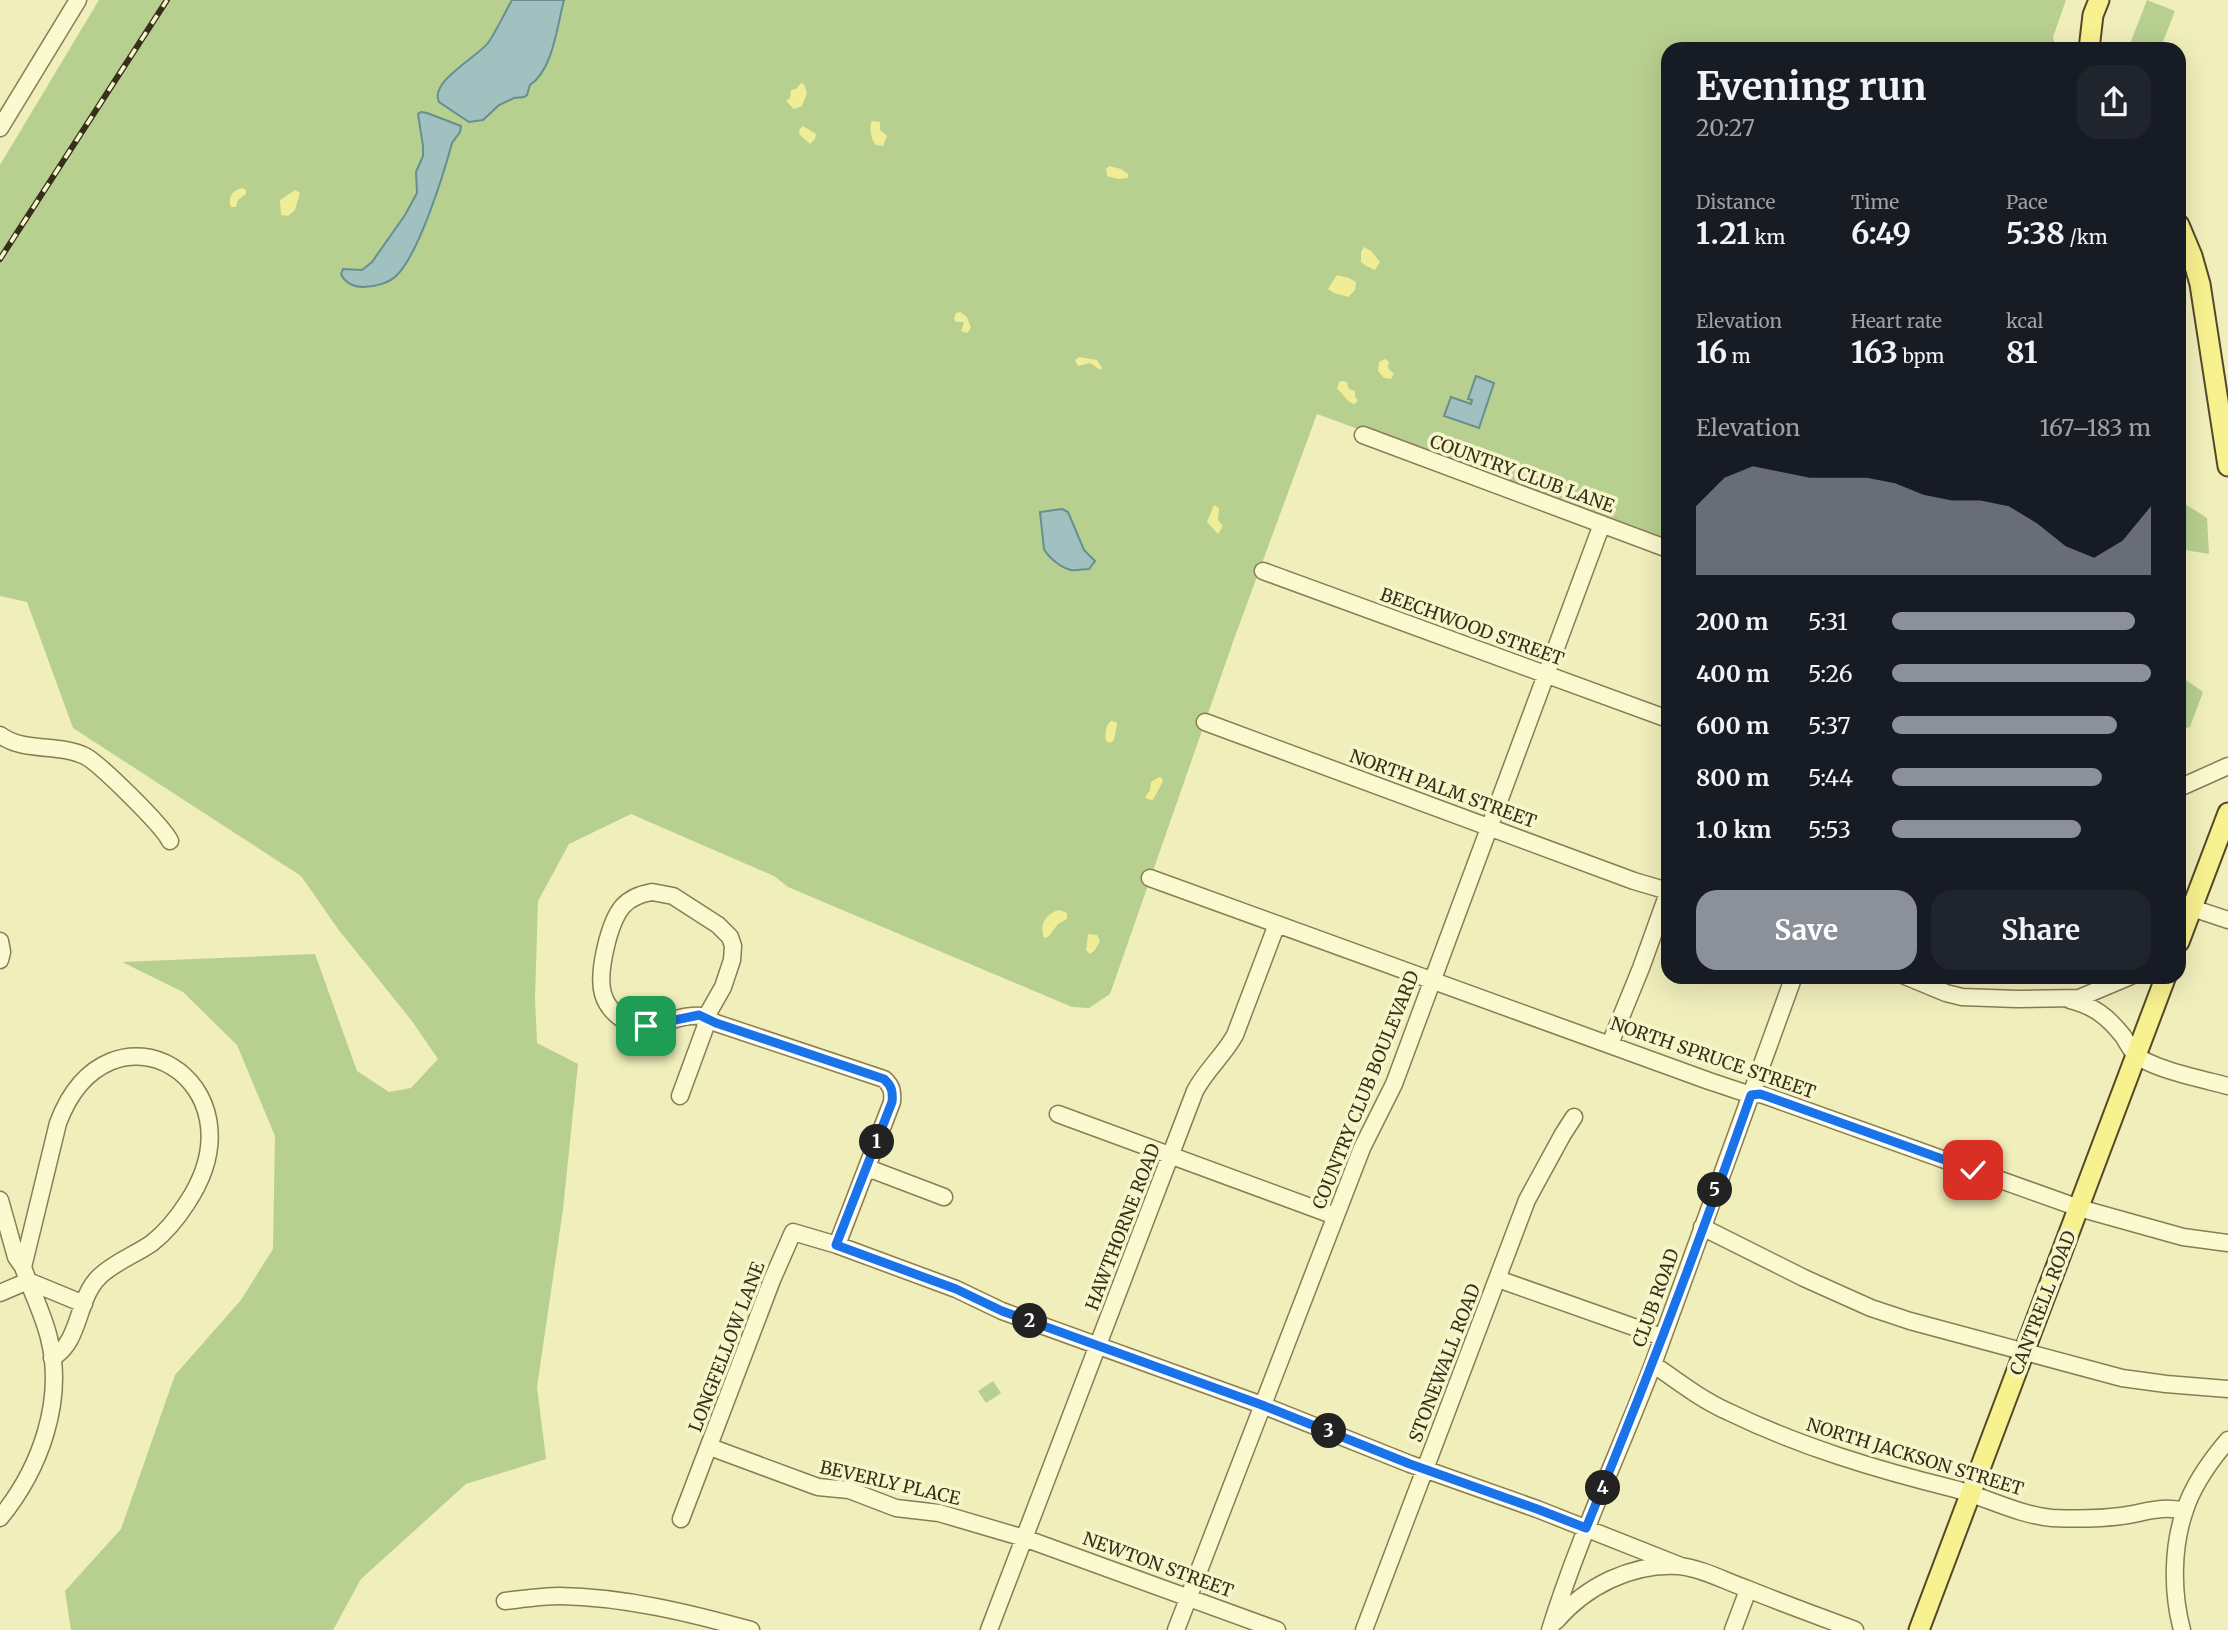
<!DOCTYPE html>
<meta charset="utf-8">
<style>
body{margin:0;font-family:Merriweather,serif;background:#20242c;color:#f1f3f6;height:100vh;display:flex;flex-direction:column;font-size:26px;white-space:nowrap}
*{box-sizing:border-box;margin:0}
p{font-size:23px;color:#9ea1a6}
.icon{flex:none;width:38px;height:38px;fill:none;stroke:currentColor;stroke-width:2;stroke-linecap:round;stroke-linejoin:round}
.map{position:relative;flex:1;overflow:hidden}
.details{position:absolute;left:1661px;top:42px;width:525px;height:942px;display:flex;flex-direction:column;background:#171b24;border-radius:21px;box-shadow:0 7px 28px #0002}
.details>*{flex:none}
.pin{position:absolute;display:grid;place-items:center;width:60px;height:60px;color:#fff;margin:-30px;border-radius:14px;box-shadow:0 4px 10px #0006}
.km{position:absolute;width:35px;height:35px;margin:-18px;border-radius:50%;background:#222;color:#fff;font-size:19px;line-height:35px;text-align:center}
.round{display:grid;place-items:center;flex:none;width:74px;height:74px;border-radius:21px;background:#20242c}
.overview{display:flex;align-items:center;justify-content:space-between;height:119px;padding:0 35px}
h1{font-size:38px;font-weight:700;line-height:52px}
.figures{display:grid;grid-template-columns:repeat(3,1fr);gap:10px;height:119px;padding:7px 35px}
.figures div{display:grid;align-content:center}
.figures b{font-size:30px;font-weight:700}
.figures small{font-size:19px;font-weight:400}
.figures p{font-size:19px}
.chart{height:196px;padding:14px 35px}
.chart p{display:flex;justify-content:space-between}
.chart svg{width:100%;height:126px;margin-top:7px;fill:#8c9099;opacity:.7}
.cta{display:flex;gap:14px;margin-top:auto;padding:14px 35px}
.cta a{flex:1;height:80px;border-radius:21px;background:#8c9099;color:#fff;font-size:28px;font-weight:700;line-height:80px;text-align:center}
.cta a+a{background:#20242c;color:#f1f3f6}
ul{padding:0 35px;list-style:none;font-size:23px}
li{display:grid;grid-template-columns:112px 84px 1fr;align-items:center;height:52px}
li i{height:18px;border-radius:9px;background:#8c9099}
.map>svg:first-child{display:block}
</style>
<div class="map">
<svg width="2228" height="1630" viewBox="0 0 2228 1630">
<rect width="100%" height="100%" fill="#f0eebb"/>
<path fill="#b7cf8f" d="M 99,0 L 2066,0 L 2053,37 L 2056,49 L 1668,49 L 1668,542 L 1317,414 L 1234,639 L 1110,994 L 1089,1008 L 1072,1007 L 788,887 L 774,876 L 631,814 L 569,844 L 538,901 L 535,998 L 537,1043 L 578,1064 L 563,1209 L 537,1387 L 546,1459 L 466,1484 L 361,1579 L 333,1630 L 71,1630 L 65,1591 L 121,1529 L 175,1375 L 241,1300 L 273,1249 L 275,1136 L 237,1045 L 183,992 L 122,962 L 315,954 L 357,1071 L 389,1092 L 411,1088 L 438,1059 L 412,1021 L 338,929 L 301,876 L 73,728 L 27,602 L 0,596 L 0,165 Z
M 2147,0 L 2175,11 L 2160,49 L 2128,49 Z
M 2179,500 L 2207,518 L 2209,554 L 2179,549 Z
M 2179,675 L 2203,692 L 2190,727 L 2179,730 Z
M 993,1381 L 1001,1393 L 986,1403 L 978,1391 Z"/>
<path fill="#efed96" d="M 801,83 L 804,84 L 807,93 L 802,106 L 794,109 L 786,101 L 790,98 L 791,90 L 796,89 Z
M 872,121 L 880,122 L 880,130 L 887,136 L 883,146 L 876,145 C 871,140 869,127 872,121 Z
M 803,126 L 816,134 L 815,139 L 810,144 L 800,135 L 799,130 Z
M 1109,166 L 1121,169 L 1128,174 L 1128,178 L 1118,179 L 1107,176 L 1106,169 Z
M 243,188 L 246,190 L 246,194 L 238,200 L 236,207 L 231,207 C 227,198 233,189 243,188 Z
M 295,190 L 300,193 L 295,210 L 288,216 L 281,215 L 280,200 Z
M 1364,247 L 1371,251 L 1380,262 L 1375,270 L 1366,266 L 1361,262 L 1361,252 Z
M 1337,275 L 1349,278 L 1356,282 L 1355,290 L 1348,297 L 1334,293 L 1328,289 Z
M 960,312 L 967,317 L 971,328 L 967,333 L 961,331 L 964,322 L 956,322 L 954,319 L 956,313 Z
M 1079,357 L 1097,360 L 1102,368 L 1100,370 L 1090,363 L 1078,366 L 1075,360 Z
M 1385,359 L 1389,362 L 1388,368 L 1394,374 L 1391,379 L 1384,378 L 1378,371 L 1379,362 Z
M 1343,381 L 1347,382 L 1349,389 L 1355,391 L 1355,397 L 1358,400 L 1355,404 C 1347,403 1344,394 1337,389 L 1339,382 Z
M 1214,505 L 1219,508 L 1218,520 L 1223,526 L 1218,534 L 1207,522 Z
M 1111,721 L 1116,722 L 1117,724 L 1114,740 L 1110,743 L 1106,741 C 1105,734 1105,726 1111,721 Z
M 1159,777 L 1162,778 L 1163,781 L 1153,800 L 1147,799 L 1145,797 L 1150,790 L 1151,782 Z
M 1059,910 L 1067,913 L 1067,919 L 1058,924 L 1048,937 L 1044,938 C 1039,925 1045,914 1059,910 Z
M 1088,934 L 1097,935 L 1100,941 L 1095,950 L 1090,954 L 1086,950 Z"/>
<path fill="#a0c1bf" stroke="#678f8f" stroke-width="2" d="M 512,0 L 564,0 C 557,26 553,70 530,85 L 527,95 L 524,97 L 514,98 L 499,105 L 483,120 L 469,122 L 439,102 C 429,82 476,58 488,43 C 497,30 504,14 512,0 Z
M 421,112 L 427,113 L 461,126 L 460,132 L 452,143 C 443,176 420,250 398,274 C 390,283 375,287 363,287 C 354,287 345,283 341,274 L 343,269 L 362,270 L 372,262 L 405,215 L 417,193 L 416,172 L 423,156 L 423,146 L 418,114 Z
M 1476,376 L 1494,383 L 1479,428 L 1444,416 L 1451,397 L 1471,404 L 1472,400 L 1468,399 Z
M 1062,509 L 1068,512 L 1084,550 L 1095,561 L 1089,569 C 1084,569 1076,571 1071,570 C 1061,568 1048,557 1044,549 L 1040,512 Z"/>
<g fill="none" stroke-linecap="round" stroke-linejoin="round">
<defs>
<path id="minor" d="M 0,128 L 78,0
M 1363,435 L 1668,549
M 1263,571 L 1668,719
M 1205,722 L 1634,881 L 1668,891
M 0,735 C 24,753 58,743 85,756 C 99,763 163,826 170,841
M 2179,788 L 2228,766
M 1150,878 L 1709,1081 L 1751,1095 L 1760,1094 L 1769,1097 L 2079,1208 L 2183,1237 L 2228,1243
M 652,892 L 673,896 L 718,925 L 730,937 L 733,946 L 732,960 L 723,987 L 706,1017 C 678,1010 651,1037 622,1019 C 613,1013 606,1004 603,994 C 597,973 609,922 623,906 C 631,897 641,894 652,892 Z
M 2192,908 L 2228,920
M 0,941 L 2,952 L 0,960
M 1905,976 L 1946,993 L 1962,997 L 2017,999 L 2079,998 L 2131,976
M 2070,1000 C 2094,1006 2108,1017 2123,1036 C 2127,1042 2130,1049 2135,1054 C 2151,1069 2206,1080 2228,1086
M 1610,1044 L 1641,968 L 1668,893
M 680,1096 L 705,1028 L 706,1017 L 716,1023 L 884,1079 C 892,1086 893,1092 892,1102 L 837,1245
M 1058,1114 L 1335,1216
M 865,1172 L 873,1170 L 944,1197
M 0,1200 L 16,1257 L 23,1267 C 31,1291 43,1313 49,1338 C 65,1401 40,1469 0,1518
M 1702,1227 L 1804,1278 L 1871,1308 L 1910,1321 L 2122,1378 L 2166,1384 L 2228,1389
M 23,1267 L 58,1123 C 109,988 268,1081 187,1203 C 178,1217 166,1232 152,1243 C 135,1255 114,1262 99,1277 C 76,1300 81,1342 52,1358
M 1498,1279 L 1662,1337
M 0,1293 L 28,1281 L 84,1304
M 1653,1364 C 1677,1381 1702,1400 1729,1412 C 1801,1447 1878,1470 1955,1489 C 1988,1498 2019,1515 2052,1518 C 2075,1519 2099,1519 2121,1516 C 2144,1513 2162,1505 2184,1511
M 710,1447 L 818,1487 L 849,1490 L 896,1508 L 939,1513 L 1024,1538 L 1277,1630
M 681,1519 L 772,1280 L 793,1232 L 837,1245 L 956,1289 L 1002,1311 L 1262,1405 L 1410,1464 L 1537,1509 L 1681,1566
M 505,1601 C 523,1599 542,1596 560,1596 C 624,1597 690,1613 751,1630
M 1556,1621 C 1586,1586 1632,1563 1679,1566 C 1701,1568 1725,1581 1745,1588 C 1782,1603 1818,1616 1855,1630
M 989,1630 L 1195,1091 C 1206,1070 1224,1055 1235,1035 L 1277,924
M 1176,1630 L 1362,1148 L 1394,1084 L 1602,524
M 1364,1630 L 1527,1200 L 1563,1134 L 1574,1117
M 1550,1630 C 1578,1540 1618,1455 1652,1367 C 1700,1237 1746,1106 1794,976
M 1733,1630 L 1748,1590
M 2182,1630 C 2172,1593 2172,1547 2185,1510 C 2193,1485 2211,1460 2228,1440"/>
<path id="major" d="M 2089,49 L 2093,15 L 2099,0
M 2179,225 L 2192,256 L 2200,284 L 2228,466
M 2179,942 L 2228,813
M 1919,1630 L 2166,976"/>
</defs>
<use href="#minor" stroke="#897d54" stroke-width="19"/>
<use href="#major" stroke="#554929" stroke-width="23"/>
<use href="#minor" stroke="#fbf9cf" stroke-width="16"/>
<use href="#major" stroke="#f8f18f" stroke-width="19"/>
<defs>
<path id="rail" d="M 0,259 L 167,0"/>
</defs>
<use href="#rail" stroke="#372f1a" stroke-width="6"/>
<use href="#rail" stroke="#f7f6cb" stroke-width="3.5" stroke-dasharray="10" stroke-linecap="butt"/>
</g>
<g fill="none" stroke-linecap="round" stroke-linejoin="round">
<defs>
<path id="route" d="M 646,1026 L 699,1015 L 716,1023 L 884,1079 C 892,1086 893,1092 892,1102 L 836,1245 L 956,1289 L 1002,1311 L 1262,1405 L 1410,1464 L 1537,1509 L 1586,1528 C 1645,1386 1700,1241 1751,1095 L 1760,1094 L 1769,1097 L 1973,1170"/>
</defs>
<use href="#route" stroke="#fff" stroke-width="14"/>
<use href="#route" stroke="#1a73e8" stroke-width="9"/>
</g>
<g text-anchor="middle" stroke-width="7" stroke-linejoin="round" paint-order="stroke">
<g font-size="18" fill="#372f1a" stroke="#f7f6cb">
<text transform="translate(1522 474) rotate(20)" y="6">COUNTRY CLUB LANE</text>
<text transform="translate(1472 627) rotate(20)" y="6">BEECHWOOD STREET</text>
<text transform="translate(1443 789) rotate(20)" y="6">NORTH PALM STREET</text>
<text transform="translate(1713 1058) rotate(19)" y="6">NORTH SPRUCE STREET</text>
<text transform="translate(1366 1090) rotate(-68)" y="6">COUNTRY CLUB BOULEVARD</text>
<text transform="translate(1123 1227) rotate(-69)" y="6">HAWTHORNE ROAD</text>
<text transform="translate(1656 1298) rotate(-70)" y="6">CLUB ROAD</text>
<text transform="translate(2043 1303) rotate(-69)" y="6">CANTRELL ROAD</text>
<text transform="translate(727 1347) rotate(-69)" y="6">LONGFELLOW LANE</text>
<text transform="translate(1445 1363) rotate(-69)" y="6">STONEWALL ROAD</text>
<text transform="translate(1915 1457) rotate(17)" y="6">NORTH JACKSON STREET</text>
<text transform="translate(890 1483) rotate(13)" y="6">BEVERLY PLACE</text>
<text transform="translate(1158 1565) rotate(20)" y="6">NEWTON STREET</text>
</g>
</g>
</svg>
<div class="pin" style="left:646px;top:1026px;background:#1e9e55"><svg class="icon" aria-label="arrive" viewBox="0 0 24 24"><path d="M6 21V4h12l-3 4 3 4H6"/></svg></div>
<div class="pin" style="left:1973px;top:1170px;background:#d93025"><svg class="icon" aria-label="check" viewBox="0 0 24 24"><path d="M5 12l5 5 9-10"/></svg></div>
<b class="km" style="left:877px;top:1142px">1</b>
<b class="km" style="left:1030px;top:1321px">2</b>
<b class="km" style="left:1329px;top:1431px">3</b>
<b class="km" style="left:1603px;top:1488px">4</b>
<b class="km" style="left:1715px;top:1190px">5</b>
<section class="details">
<div class="overview"><div><h1>Evening run</h1><p>20:27</p></div><a class="round"><svg class="icon" aria-label="share" viewBox="0 0 24 24"><path d="M12 15V3M7 8l5-5 5 5M5 13v7h14v-7"/></svg></a></div>
<div class="figures">
<div><p>Distance</p><b>1.21<small> km</small></b></div>
<div><p>Time</p><b>6:49</b></div>
<div><p>Pace</p><b>5:38<small> /km</small></b></div>
</div>
<div class="figures">
<div><p>Elevation</p><b>16<small> m</small></b></div>
<div><p>Heart rate</p><b>163<small> bpm</small></b></div>
<div><p>kcal</p><b>81</b></div>
</div>
<div class="chart"><p><span>Elevation</span>167–183 m</p>
<svg viewBox="0 0 160 44" preserveAspectRatio="none"><path d="M0 44V20L10 10L20 6L30 8L40 10L50 10L60 10L70 12L80 16L90 18L100 18L110 20L120 26L130 34L140 38L150 32L160 20V44z"/></svg>
</div>
<ul>
<li><b>200 m</b>5:31<i style="width:94%"></i></li>
<li><b>400 m</b>5:26<i style="width:100%"></i></li>
<li><b>600 m</b>5:37<i style="width:87%"></i></li>
<li><b>800 m</b>5:44<i style="width:81%"></i></li>
<li><b>1.0 km</b>5:53<i style="width:73%"></i></li>
</ul>
<div class="cta"><a>Save</a><a>Share</a></div>
</section>
</div>
